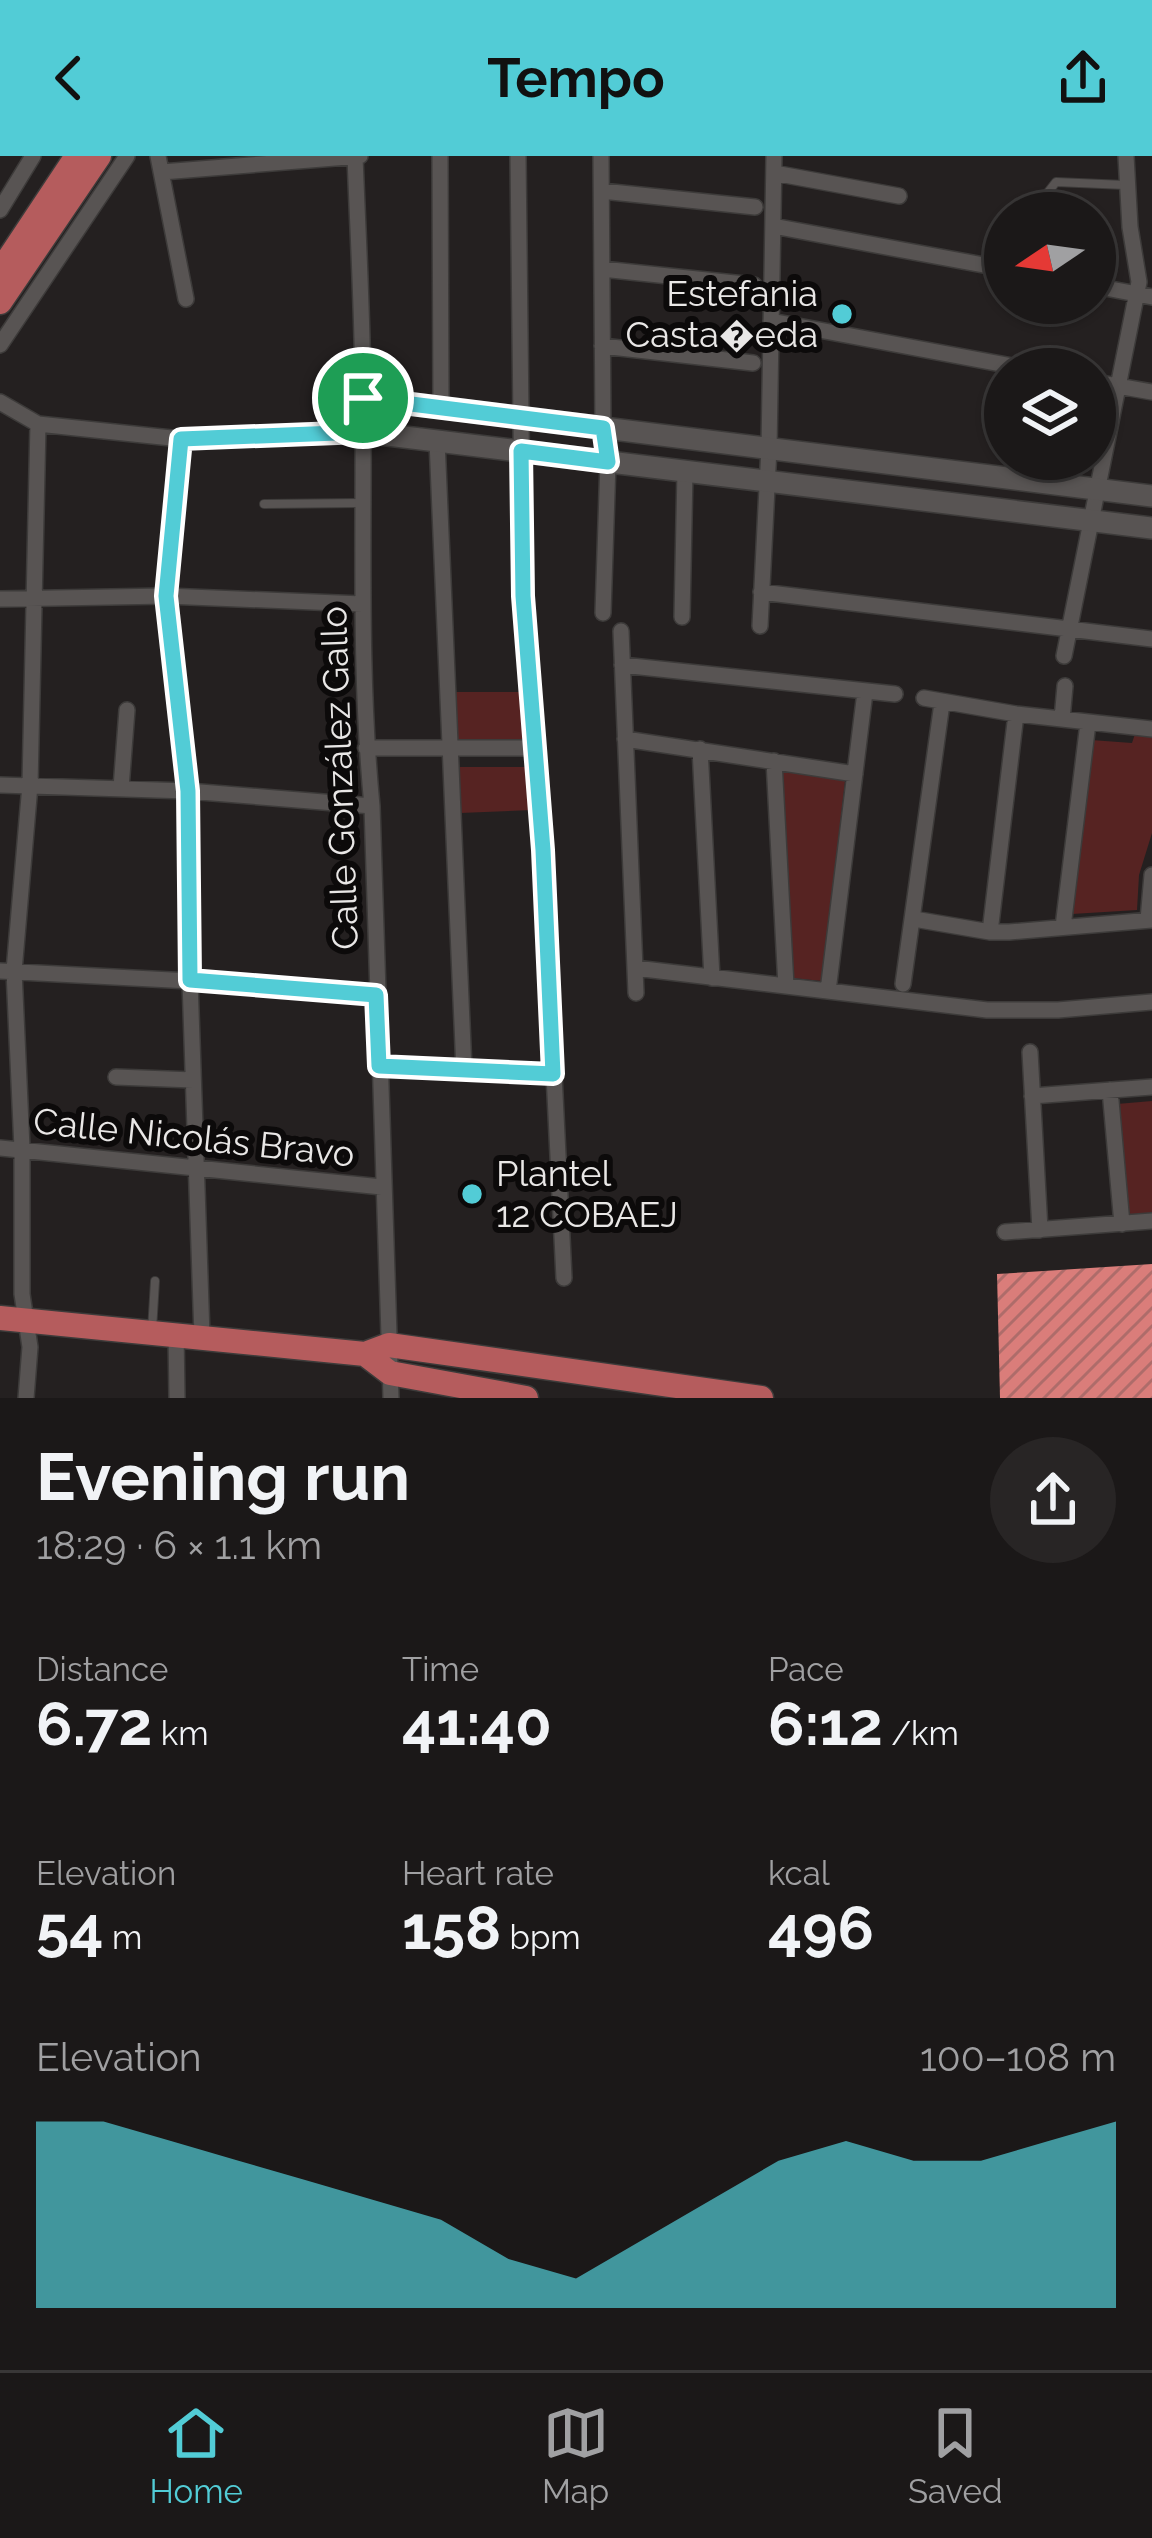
<!DOCTYPE html>
<meta charset="utf-8">
<style>
body{margin:0;font-family:Raleway,sans-serif;background:#282525;color:#f1f3f6;height:100vh;display:flex;flex-direction:column;font-size:45px;white-space:nowrap}
*{box-sizing:border-box;margin:0}
p{font-size:39px;color:#a0a0a2}
.icon{flex:none;width:66px;height:66px;fill:none;stroke:currentColor;stroke-width:2;stroke-linecap:round;stroke-linejoin:round}
.map{position:relative;height:1242px;overflow:hidden}
.side{display:flex;flex-direction:column;background:#1b1818;flex:1}
.side>*{flex:none}
.needle{width:78px;rotate:257deg}
.tools{position:absolute;left:984px;top:36px;display:grid;gap:24px}
.tools a{display:grid;place-items:center;width:132px;height:132px;border-radius:50%;background:#1b1818;box-shadow:0 3px 9px #0004,0 0 0 3px #393737;font-size:60px}
.pin{position:absolute;display:grid;place-items:center;width:102px;height:102px;color:#fff;margin:-51px;border:6px solid #fff;border-radius:50%;box-shadow:0 3px 12px #0007}
.round{display:grid;place-items:center;flex:none;width:126px;height:126px;border-radius:63px;background:#282525}
.overview{display:flex;align-items:center;justify-content:space-between;height:204px;padding:0 36px}
h1{font-size:66px;font-weight:700;line-height:90px}
.figures{display:grid;grid-template-columns:repeat(3,1fr);gap:18px;height:204px;padding:12px 36px}
.figures div{display:grid;align-content:center}
.figures b{font-size:60px;font-weight:700}
.figures small{font-size:33px;font-weight:400}
.figures p{font-size:33px}
.chart{height:336px;padding:24px 36px}
.chart p{display:flex;justify-content:space-between}
.chart svg{width:100%;height:216px;margin-top:12px;fill:#52ccd6;opacity:.7}
header{display:flex;justify-content:space-between;align-items:center;height:156px;padding:0 36px;background:#52ccd6;color:#111;font-size:54px;font-weight:700}
.tabs{display:flex;justify-content:space-around;align-items:center;height:168px;border-top:3px solid #393737;background:#1b1818;font-size:33px;color:#a0a0a2}
.tabs a{display:grid;justify-items:center;gap:6px}
.tabs .current{color:#52ccd6}
.map>svg:first-child{display:block}
</style>
<header><svg class="icon" aria-label="back" viewBox="0 0 24 24"><path d="M15 5l-7 7 7 7"/></svg>Tempo<svg class="icon" aria-label="share" viewBox="0 0 24 24"><path d="M12 15V3M7 8l5-5 5 5M5 13v7h14v-7"/></svg></header>
<div class="map">
<svg width="1152" height="1242" viewBox="0 0 1152 1242">
<defs>
<pattern id="building-hatch" width="6" height="6" patternUnits="userSpaceOnUse" patternTransform="scale(3)"><rect width="6" height="6" fill="#da7d7a"/><path d="M-1 1l2-2M0 6l6-6M5 7l2-2" fill="none" stroke="#ae6c6a"/></pattern>
</defs>
<rect width="100%" height="100%" fill="#242020"/>
<path fill="#562322" d="M 454,536 L 522,536 L 526,585 L 456,585 Z
M 1135,578 L 1152,581 L 1152,677 L 1139,719 L 1137,754 L 1072,758 L 1091,584 L 1132,587 Z
M 458,611 L 528,611 L 532,654 L 460,657 Z
M 781,615 L 845,625 L 822,825 L 792,822 Z
M 1152,945 L 1152,1059 L 1126,1061 L 1117,948 Z"/>
<path fill="url(#building-hatch)" d="M 1152,1108 L 1152,1242 L 1000,1242 L 997,1118 Z"/>
<g fill="none" stroke-linecap="round" stroke-linejoin="round">
<defs>
<path id="lane" d="M 1038,49 L 1056,26 L 1125,29
M 264,348 L 361,347
M 152,1174 L 155,1125"/>
<path id="street" d="M 158,0 L 186,143
M 355,0 C 358,82 363,165 363,247 C 364,381 359,516 372,650 L 391,1242
M 440,0 L 441,252
M 518,0 L 523,440 L 543,694 L 564,1122
M 601,0 L 603,272 L 608,306 L 603,457
M 162,16 L 360,0
M 774,17 L 899,40
M 602,35 L 755,51
M 0,54 L 33,0
M 773,70 L 1005,113
M 602,113 L 754,129
M 1095,130 L 1152,141
M 771,165 L 1028,213
M 0,189 L 127,0
M 602,190 L 753,207
M 1095,226 L 1152,236
M 0,246 L 38,268 L 181,283 L 363,276
M 181,283 L 166,440 L 188,635 L 190,825 L 202,1180
M 437,285 L 464,914
M 761,436 L 1152,483
M 0,443 L 166,440 L 362,448
M 682,461 L 685,315
M 760,470 L 769,292 L 774,0
M 621,475 L 636,837
M 1064,500 L 1139,126 L 1130,71 L 1126,0
M 622,509 L 895,538
M 924,542 L 1016,558 L 1152,573
M 1062,563 L 1065,530
M 625,583 L 855,618
M 366,592 L 535,592
M 700,593 L 712,822
M 774,605 L 786,830
M 0,629 L 188,635 L 372,650
M 121,632 L 127,554
M 914,763 L 990,776 L 1009,776 L 1152,764
M 1148,764 L 1152,719
M 1063,771 L 1088,567
M 990,776 L 1016,558
M 635,812 L 987,854 L 1058,854 L 1152,846
M 0,815 L 190,825 L 376,839
M 903,828 L 942,547
M 828,835 L 865,536
M 1030,896 L 1040,1074
M 378,910 L 553,918
M 116,921 L 193,924
M 1110,934 L 1122,1068
M 1032,940 L 1152,931
M 0,992 L 382,1031
M 1005,1076 L 1152,1065
M 176,1177 L 177,1242
M 26,1242 L 30,1191 L 22,1138 L 22,992 L 14,815 L 30,629 L 38,268"/>
<path id="secondary" d="M 363,242 L 1152,340
M 363,276 L 1152,372"/>
<path id="primary" d="M 0,116 L 77,0
M 0,146 L 99,0
M 0,1162 L 365,1198 L 389,1189 L 761,1242
M 365,1198 L 390,1217 L 526,1242"/>
</defs>
<use href="#lane" stroke="#3d3b3a" stroke-width="10"/>
<use href="#street" stroke="#3d3b3a" stroke-width="18"/>
<use href="#secondary" stroke="#3d3b3a" stroke-width="24"/>
<use href="#primary" stroke="#3d3b3a" stroke-width="27"/>
<use href="#lane" stroke="#585453" stroke-width="8"/>
<use href="#street" stroke="#585453" stroke-width="15"/>
<use href="#secondary" stroke="#585453" stroke-width="21"/>
<use href="#primary" stroke="#b55c5d" stroke-width="24"/>
</g>
<g fill="none" stroke-linecap="round" stroke-linejoin="round">
<defs>
<path id="route" d="M 363,242 L 603,272 L 608,306 L 521,295 L 523,440 L 543,694 L 553,918 L 379,910 L 376,839 L 190,824 L 188,635 L 166,440 L 181,283 L 363,276 Z"/>
</defs>
<use href="#route" stroke="#fff" stroke-width="24"/>
<use href="#route" stroke="#52ccd6" stroke-width="15"/>
</g>
<g fill="#52ccd6" stroke="#0c0a0a" stroke-width="4.5">
<circle cx="842" cy="158" r="12"/>
<circle cx="472" cy="1038" r="12"/>
</g>
<g text-anchor="middle" stroke-width="12" stroke-linejoin="round" paint-order="stroke">
<g font-size="36" fill="#e9e7e6" stroke="#0c0a0a" text-anchor="end">
<text x="818" y="150">Estefania<tspan x="818" dy="41">Casta�eda</tspan></text>
<text x="496" y="1030" text-anchor="start">Plantel<tspan x="496" dy="41">12 COBAEJ</tspan></text>
</g>
<g font-size="36" fill="#e9e7e6" stroke="#0c0a0a">
<text transform="translate(339 622) rotate(-92)" y="13">Calle González Gallo</text>
<text transform="translate(194 981) rotate(6)" y="13">Calle Nicolás Bravo</text>
</g>
</g>
</svg>
<div class="tools">
<a><svg class="needle" viewBox="-14 -14 28 28"><path d="M0-13l5 13h-10z" fill="#e53935"/><path d="M0 13l5-13h-10z" fill="#a0a0a2"/></svg></a>
<a><svg class="icon" aria-label="layers" viewBox="0 0 24 24"><path d="M12 4l9 5-9 5-9-5zM3 14l9 5 9-5"/></svg></a>
</div>
<div class="pin" style="left:363px;top:242px;background:#1e9e55"><svg class="icon" aria-label="arrive" viewBox="0 0 24 24"><path d="M6 21V4h12l-3 4 3 4H6"/></svg></div>
</div>
<section class="side">
<div class="overview"><div><h1>Evening run</h1><p>18:29 · 6 × 1.1 km</p></div><a class="round"><svg class="icon" aria-label="share" viewBox="0 0 24 24"><path d="M12 15V3M7 8l5-5 5 5M5 13v7h14v-7"/></svg></a></div>
<div class="figures">
<div><p>Distance</p><b>6.72<small> km</small></b></div>
<div><p>Time</p><b>41:40</b></div>
<div><p>Pace</p><b>6:12<small> /km</small></b></div>
</div>
<div class="figures">
<div><p>Elevation</p><b>54<small> m</small></b></div>
<div><p>Heart rate</p><b>158<small> bpm</small></b></div>
<div><p>kcal</p><b>496</b></div>
</div>
<div class="chart"><p><span>Elevation</span>100–108 m</p>
<svg viewBox="0 0 160 44" preserveAspectRatio="none"><path d="M0 44V6L10 6L20 10L30 14L40 18L50 22L60 26L70 34L80 38L90 30L100 22L110 14L120 10L130 14L140 14L150 10L160 6V44z"/></svg>
</div>
</section>
<nav class="tabs">
<a class="current"><svg class="icon" aria-label="home" viewBox="0 0 24 24"><path d="M3 11l9-7 9 7M6 9v11h12V9"/></svg>Home</a>
<a><svg class="icon" aria-label="map" viewBox="0 0 24 24"><path d="M3 6l6-2 6 2 6-2v14l-6 2-6-2-6 2zM9 4v14M15 6v14"/></svg>Map</a>
<a><svg class="icon" aria-label="saved" viewBox="0 0 24 24"><path d="M7 4h10v16l-5-4-5 4z"/></svg>Saved</a>
</nav>
